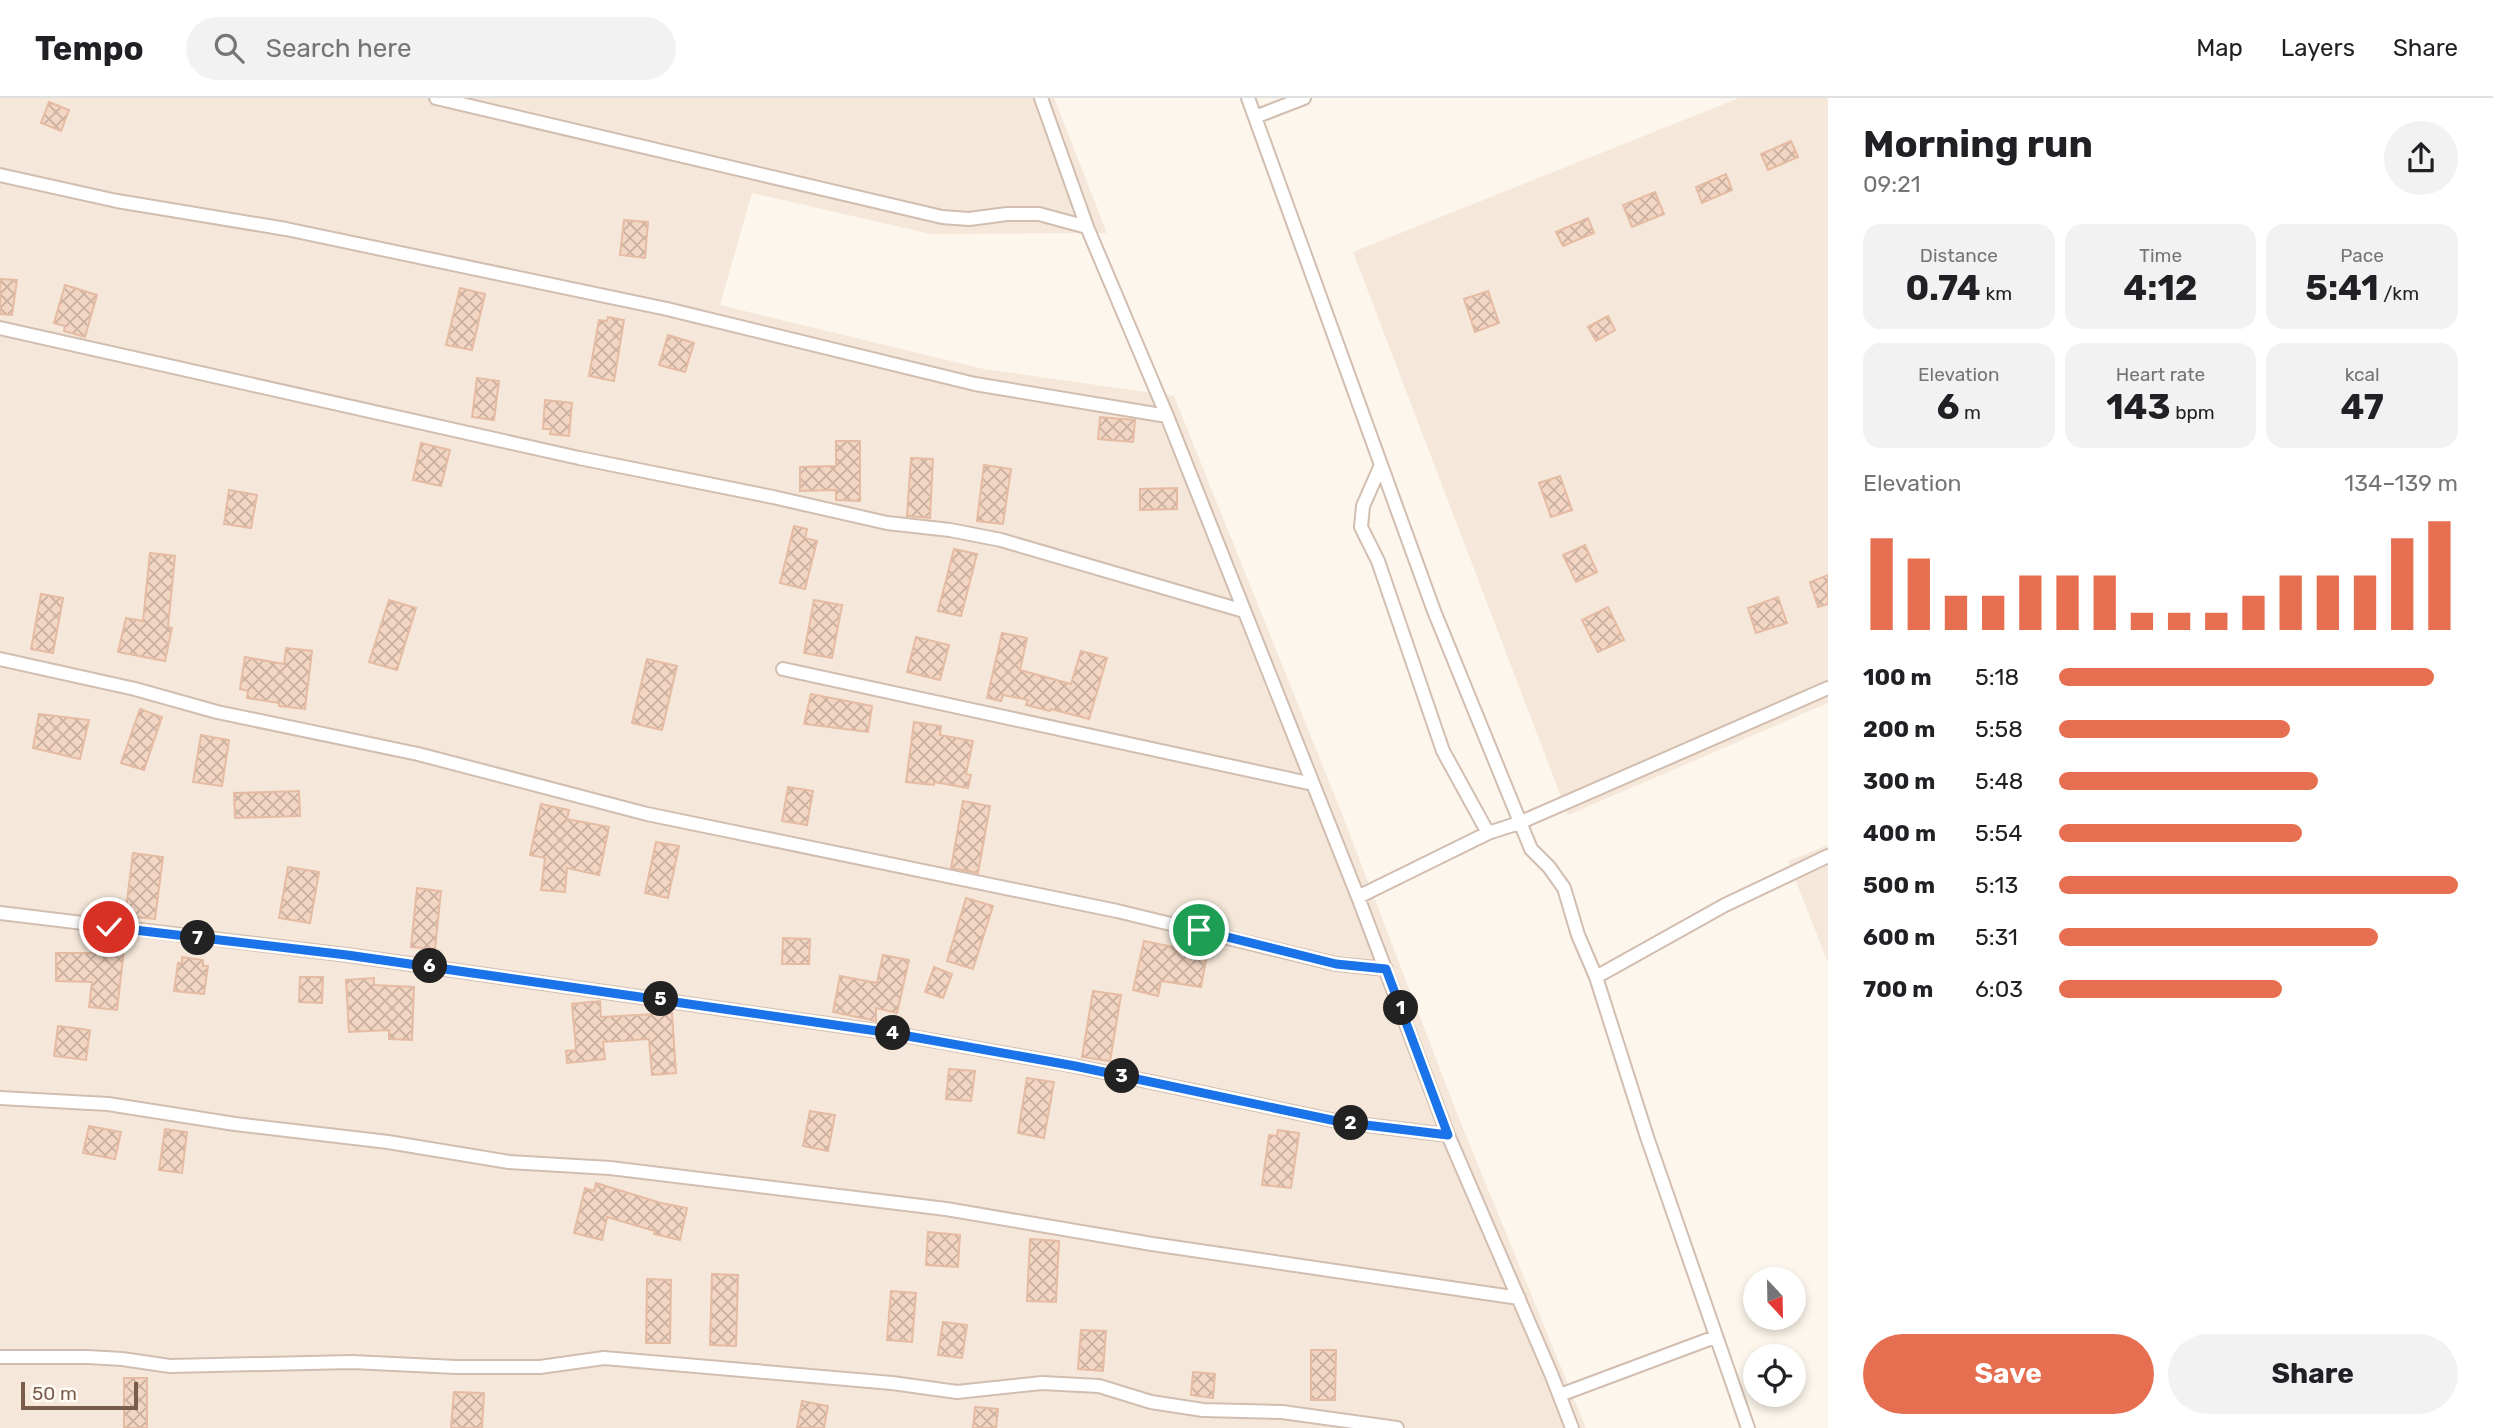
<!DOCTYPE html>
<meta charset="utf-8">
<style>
body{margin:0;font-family:Rubik,sans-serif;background:#f2f2f2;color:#202124;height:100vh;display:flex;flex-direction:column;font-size:26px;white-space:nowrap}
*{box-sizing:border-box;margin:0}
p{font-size:23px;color:#757577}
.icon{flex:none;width:38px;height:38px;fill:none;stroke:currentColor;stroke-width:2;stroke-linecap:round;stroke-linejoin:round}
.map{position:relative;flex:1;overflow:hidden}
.side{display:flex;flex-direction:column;background:#fff;width:665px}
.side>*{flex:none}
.needle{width:46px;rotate:158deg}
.fabs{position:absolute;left:1743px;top:1169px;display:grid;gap:14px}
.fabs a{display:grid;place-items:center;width:63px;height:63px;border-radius:50%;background:#fff;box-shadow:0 4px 10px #0003;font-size:35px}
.scale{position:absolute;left:21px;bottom:18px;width:117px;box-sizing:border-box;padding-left:7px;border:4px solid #7a5c4d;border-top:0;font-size:19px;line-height:24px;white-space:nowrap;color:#7a5c4d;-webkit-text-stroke:5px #fffaf3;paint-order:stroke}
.pin{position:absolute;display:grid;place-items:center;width:60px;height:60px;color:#fff;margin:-30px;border:4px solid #fff;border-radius:50%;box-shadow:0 2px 7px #0007}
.km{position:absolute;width:35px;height:35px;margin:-18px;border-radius:50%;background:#222;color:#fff;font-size:19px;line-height:35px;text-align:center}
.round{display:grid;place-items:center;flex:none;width:74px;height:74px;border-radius:37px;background:#f2f2f2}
.overview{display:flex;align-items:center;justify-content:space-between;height:119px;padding:0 35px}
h1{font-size:38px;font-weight:700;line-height:52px}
.metrics{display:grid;grid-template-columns:repeat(3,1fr);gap:10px;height:119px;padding:7px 35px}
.metrics div{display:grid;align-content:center;border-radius:18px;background:#f2f2f2;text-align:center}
.metrics b{font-size:35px;font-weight:700}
.metrics small{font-size:19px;font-weight:400}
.metrics p{font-size:19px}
.chart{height:196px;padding:14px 35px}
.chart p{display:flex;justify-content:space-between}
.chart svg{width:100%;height:126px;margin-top:7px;stroke:#e76f51;stroke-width:6}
.primary-button{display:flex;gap:14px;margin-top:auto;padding:14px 35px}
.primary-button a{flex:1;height:80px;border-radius:42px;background:#e76f51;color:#fff;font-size:28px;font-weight:700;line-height:80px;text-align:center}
.primary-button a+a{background:#f2f2f2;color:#202124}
ul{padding:0 35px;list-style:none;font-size:23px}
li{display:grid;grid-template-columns:112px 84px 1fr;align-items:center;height:52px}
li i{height:18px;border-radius:9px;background:#e76f51}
header{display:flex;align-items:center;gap:42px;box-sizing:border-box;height:98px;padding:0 35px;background:#fff;border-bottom:2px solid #e0e0e0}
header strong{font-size:33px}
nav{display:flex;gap:38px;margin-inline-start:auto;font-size:24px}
.search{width:490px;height:63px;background:#f2f2f2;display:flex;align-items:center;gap:18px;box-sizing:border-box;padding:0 24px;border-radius:38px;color:#757577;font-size:26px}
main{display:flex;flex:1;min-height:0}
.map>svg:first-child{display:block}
</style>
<header>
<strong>Tempo</strong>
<div class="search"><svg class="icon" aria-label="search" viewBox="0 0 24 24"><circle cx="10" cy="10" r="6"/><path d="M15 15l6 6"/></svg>Search here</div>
<nav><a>Map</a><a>Layers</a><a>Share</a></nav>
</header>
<main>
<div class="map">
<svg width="1828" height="1330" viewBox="0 0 1828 1330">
<defs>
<pattern id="building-cross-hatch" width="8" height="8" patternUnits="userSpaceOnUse" patternTransform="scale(1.75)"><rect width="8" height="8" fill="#f3d5c3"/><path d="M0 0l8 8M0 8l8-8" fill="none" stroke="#cab0a1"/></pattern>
</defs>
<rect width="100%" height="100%" fill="#fdf6ec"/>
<path fill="#f5e8da" d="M 0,0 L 1054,0 L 1107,135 L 931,136 L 752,95 L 720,207 L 984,271 L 1174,298 L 1342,716 L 1458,1018 L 1586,1330 L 0,1330 Z
M 1739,0 L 1828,0 L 1828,605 L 1568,717 L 1353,154 Z
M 1828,747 L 1828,865 L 1788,763 Z"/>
<path fill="url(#building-cross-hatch)" stroke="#e6bba3" stroke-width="2" d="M 49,4 L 69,12 L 61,33 L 41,25 Z
M 1791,43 L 1798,59 L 1768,72 L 1761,56 Z
M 1726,76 L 1732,92 L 1702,105 L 1696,89 Z
M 1655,94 L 1664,116 L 1632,129 L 1623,107 Z
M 1588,120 L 1594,135 L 1563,148 L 1556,134 Z
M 624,122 L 648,124 L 645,160 L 620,157 Z
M 0,181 L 17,182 L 12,217 L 0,216 Z
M 65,187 L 97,197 L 85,239 L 64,233 L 65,228 L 54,225 Z
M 460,190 L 485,196 L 472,252 L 446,247 Z
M 1488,193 L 1499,225 L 1475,234 L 1464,201 Z
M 1608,218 L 1615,232 L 1596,243 L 1588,229 Z
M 608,219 L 624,222 L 614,283 L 589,278 L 599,222 L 607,223 Z
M 668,237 L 694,245 L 685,274 L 659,267 Z
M 477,280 L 499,283 L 494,322 L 472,319 Z
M 545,302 L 572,305 L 569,338 L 550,336 L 551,331 L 543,331 Z
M 1100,319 L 1135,322 L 1133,344 L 1098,341 Z
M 836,343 L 860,343 L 860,403 L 836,402 L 836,392 L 800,393 L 800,369 L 836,368 Z
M 421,345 L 450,352 L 441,388 L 413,382 Z
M 911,360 L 933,361 L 930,420 L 907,418 Z
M 984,367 L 1011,371 L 1003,426 L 977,423 Z
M 1560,378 L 1572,412 L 1551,419 L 1539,385 Z
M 1177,390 L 1177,411 L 1140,412 L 1140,391 Z
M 229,392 L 257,397 L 251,430 L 224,426 Z
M 794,428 L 807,431 L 805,440 L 817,443 L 805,491 L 780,485 Z
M 1585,447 L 1597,474 L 1576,484 L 1563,457 Z
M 954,451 L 977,456 L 961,518 L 938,513 Z
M 150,455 L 175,458 L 168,529 L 172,530 L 165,563 L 118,554 L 126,520 L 143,523 Z
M 1828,477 L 1828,506 L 1818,509 L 1810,484 Z
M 41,496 L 63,500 L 53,555 L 31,551 Z
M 1778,499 L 1787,525 L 1756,535 L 1748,510 Z
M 389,502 L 416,510 L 397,572 L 369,564 Z
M 814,502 L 842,507 L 832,560 L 804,555 Z
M 1608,509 L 1624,542 L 1598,554 L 1582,522 Z
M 1002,535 L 1027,540 L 1020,572 L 1071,586 L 1081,553 L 1107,560 L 1089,621 L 1051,611 L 1050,613 L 1026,607 L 1028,602 L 1003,597 L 1001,603 L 987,600 Z
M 916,539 L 949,547 L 940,582 L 907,574 Z
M 286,550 L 312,553 L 305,611 L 279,608 L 279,605 L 247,600 L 248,593 L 240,591 L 245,559 L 284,566 Z
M 647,561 L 677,568 L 662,632 L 632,625 Z
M 811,596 L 872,608 L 868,634 L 804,626 Z
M 140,611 L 162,619 L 144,672 L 121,665 Z
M 39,616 L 89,622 L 80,661 L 33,650 Z
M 914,624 L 941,628 L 940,637 L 973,643 L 966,676 L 971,677 L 968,690 L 934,684 L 934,687 L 906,684 Z
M 201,637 L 229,642 L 222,688 L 193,684 Z
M 788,689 L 813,693 L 807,727 L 782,723 Z
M 299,693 L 300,718 L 235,720 L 234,695 Z
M 963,703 L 990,708 L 978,775 L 951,770 Z
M 541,706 L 569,712 L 567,721 L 609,729 L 599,777 L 567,770 L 565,794 L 541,792 L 545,760 L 530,757 Z
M 656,744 L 679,748 L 668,800 L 645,795 Z
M 133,755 L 163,759 L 155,821 L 125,818 Z
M 288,769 L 319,774 L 310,825 L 279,820 Z
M 417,790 L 441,793 L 435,851 L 411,849 Z
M 966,800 L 993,808 L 973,871 L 947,863 Z
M 783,840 L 810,841 L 809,866 L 782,866 Z
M 1144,843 L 1207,856 L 1201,889 L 1161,883 L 1158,898 L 1133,892 Z
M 102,849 L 124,852 L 117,912 L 89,909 L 92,884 L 56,883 L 56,855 L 102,855 Z
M 883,857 L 909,862 L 897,915 L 876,910 L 876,923 L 833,914 L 840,878 L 877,885 Z
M 182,859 L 203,862 L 203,868 L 208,868 L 204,896 L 174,893 L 178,865 L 182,865 Z
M 934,869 L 952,876 L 943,900 L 925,894 Z
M 300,879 L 323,879 L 322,905 L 299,904 Z
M 374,880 L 374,887 L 414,889 L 412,942 L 389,941 L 389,932 L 349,934 L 346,882 Z
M 1093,893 L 1121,897 L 1110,963 L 1082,959 Z
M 600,903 L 601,919 L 672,915 L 676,975 L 652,977 L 649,941 L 603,944 L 605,961 L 567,965 L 566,953 L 576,952 L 572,906 Z
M 58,928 L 90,932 L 86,962 L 54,958 Z
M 949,971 L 975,973 L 971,1003 L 946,1001 Z
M 1027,980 L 1054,984 L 1044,1040 L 1018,1035 Z
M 810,1013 L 835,1017 L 828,1053 L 803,1048 Z
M 89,1028 L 121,1034 L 115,1061 L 83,1055 Z
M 165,1031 L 187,1034 L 182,1075 L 159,1072 Z
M 1278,1032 L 1299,1035 L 1291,1090 L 1262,1087 L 1269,1037 L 1277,1038 Z
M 596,1085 L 661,1105 L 687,1110 L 680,1142 L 654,1136 L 655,1133 L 607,1119 L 602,1142 L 574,1135 L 585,1090 L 594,1093 Z
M 928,1134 L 960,1137 L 958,1169 L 926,1167 Z
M 1030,1141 L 1059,1143 L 1056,1204 L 1027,1203 Z
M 712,1176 L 738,1177 L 736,1248 L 710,1247 Z
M 647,1181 L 671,1182 L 670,1245 L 646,1245 Z
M 891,1193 L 916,1195 L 912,1244 L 887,1242 Z
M 943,1224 L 967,1227 L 962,1260 L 938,1257 Z
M 1081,1232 L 1106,1233 L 1103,1273 L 1078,1271 Z
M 1311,1252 L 1336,1252 L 1335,1302 L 1311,1302 Z
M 1193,1274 L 1215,1276 L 1213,1300 L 1191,1297 Z
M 124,1280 L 147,1280 L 147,1330 L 124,1330 Z
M 454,1294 L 484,1295 L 482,1330 L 451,1330 Z
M 802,1303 L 828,1308 L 824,1330 L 797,1330 Z
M 975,1309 L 998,1311 L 996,1330 L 973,1330 Z"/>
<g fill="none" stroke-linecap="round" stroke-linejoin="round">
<defs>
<path id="minor" d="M 436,0 L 942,119 L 969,121 L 1007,116 L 1039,116 L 1087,129
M 1041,0 L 1087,129 L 1167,318 L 1358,799
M 1248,0 L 1434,513 L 1531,751 L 1549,769 L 1564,790 L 1578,837 L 1596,879 L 1647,1039 L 1748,1330
M 1255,19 L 1304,0
M 0,77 L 117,103 L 286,131 L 667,211 L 975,286 L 1167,318
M 0,230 L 579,360 L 773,399 L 887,425 L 950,432 L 1001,442 L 1244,513
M 1381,367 L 1363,408 L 1361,429 L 1378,463 L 1443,653 L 1488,735
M 0,561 L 135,591 L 217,614 L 418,656 L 647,716 L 1117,813 L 1336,866 L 1386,871
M 783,571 L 1313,686
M 0,815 L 347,857 L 891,935 L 1075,968 L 1341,1024 L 1448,1037
M 1596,879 L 1725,807 L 1828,758
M 0,1000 L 108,1006 L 235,1026 L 388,1044 L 509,1064 L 610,1070 L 946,1111 L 1152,1146 L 1519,1200
M 0,1259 L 88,1259 L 122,1261 L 170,1268 L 352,1264 L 456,1269 L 540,1269 L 604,1260 L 892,1285 L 957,1294 L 1042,1285 L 1099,1288 L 1151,1304 L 1203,1312 L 1282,1314 L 1397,1330
M 1560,1297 L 1715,1239
M 1572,1330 L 1552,1278 L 1448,1037 L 1358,799 L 1488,735 L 1519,725 L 1828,590"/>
</defs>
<use href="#minor" stroke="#d1beb0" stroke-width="16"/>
<use href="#minor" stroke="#fff" stroke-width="12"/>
</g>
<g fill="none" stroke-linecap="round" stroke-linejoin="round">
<defs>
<path id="route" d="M 109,829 L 347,857 L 891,935 L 1075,968 L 1341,1024 L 1448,1037 L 1386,871 L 1336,866 L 1199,832"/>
</defs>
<use href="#route" stroke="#fff" stroke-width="14"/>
<use href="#route" stroke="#1a73e8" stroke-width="9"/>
</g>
</svg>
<div class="fabs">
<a><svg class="needle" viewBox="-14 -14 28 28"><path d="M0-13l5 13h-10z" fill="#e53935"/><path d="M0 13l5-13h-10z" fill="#757577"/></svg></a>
<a><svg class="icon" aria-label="locate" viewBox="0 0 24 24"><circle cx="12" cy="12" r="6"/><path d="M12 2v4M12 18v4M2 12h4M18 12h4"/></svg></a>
</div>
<div class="scale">50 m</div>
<div class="pin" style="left:1199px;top:832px;background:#1e9e55"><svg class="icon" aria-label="arrive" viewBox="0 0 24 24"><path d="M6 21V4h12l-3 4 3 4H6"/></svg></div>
<div class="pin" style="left:109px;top:829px;background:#d93025"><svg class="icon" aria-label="check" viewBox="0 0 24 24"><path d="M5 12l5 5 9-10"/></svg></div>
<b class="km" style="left:1401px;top:910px">1</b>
<b class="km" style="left:1351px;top:1025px">2</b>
<b class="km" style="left:1122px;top:978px">3</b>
<b class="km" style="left:893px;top:935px">4</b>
<b class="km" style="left:661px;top:901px">5</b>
<b class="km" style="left:430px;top:868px">6</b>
<b class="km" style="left:198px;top:840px">7</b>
</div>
<section class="side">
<div class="overview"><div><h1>Morning run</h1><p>09:21</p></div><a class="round"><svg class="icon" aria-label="share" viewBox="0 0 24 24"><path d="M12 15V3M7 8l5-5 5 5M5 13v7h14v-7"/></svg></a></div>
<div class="metrics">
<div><p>Distance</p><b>0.74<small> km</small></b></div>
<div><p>Time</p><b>4:12</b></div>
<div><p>Pace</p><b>5:41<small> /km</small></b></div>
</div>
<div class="metrics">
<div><p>Elevation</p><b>6<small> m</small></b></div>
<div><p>Heart rate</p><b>143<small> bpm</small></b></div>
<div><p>kcal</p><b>47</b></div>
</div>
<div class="chart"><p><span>Elevation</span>134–139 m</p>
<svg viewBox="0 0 160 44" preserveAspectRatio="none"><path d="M5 44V12M15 44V19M25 44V32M35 44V32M45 44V25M55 44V25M65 44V25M75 44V38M85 44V38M95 44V38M105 44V32M115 44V25M125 44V25M135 44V25M145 44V12M155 44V6"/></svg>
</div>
<ul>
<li><b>100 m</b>5:18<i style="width:94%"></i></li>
<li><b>200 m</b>5:58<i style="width:58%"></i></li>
<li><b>300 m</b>5:48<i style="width:65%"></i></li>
<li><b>400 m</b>5:54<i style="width:61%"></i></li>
<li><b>500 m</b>5:13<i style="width:100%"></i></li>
<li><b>600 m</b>5:31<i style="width:80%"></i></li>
<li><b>700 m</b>6:03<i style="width:56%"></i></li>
</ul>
<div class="primary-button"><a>Save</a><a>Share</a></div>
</section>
</main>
